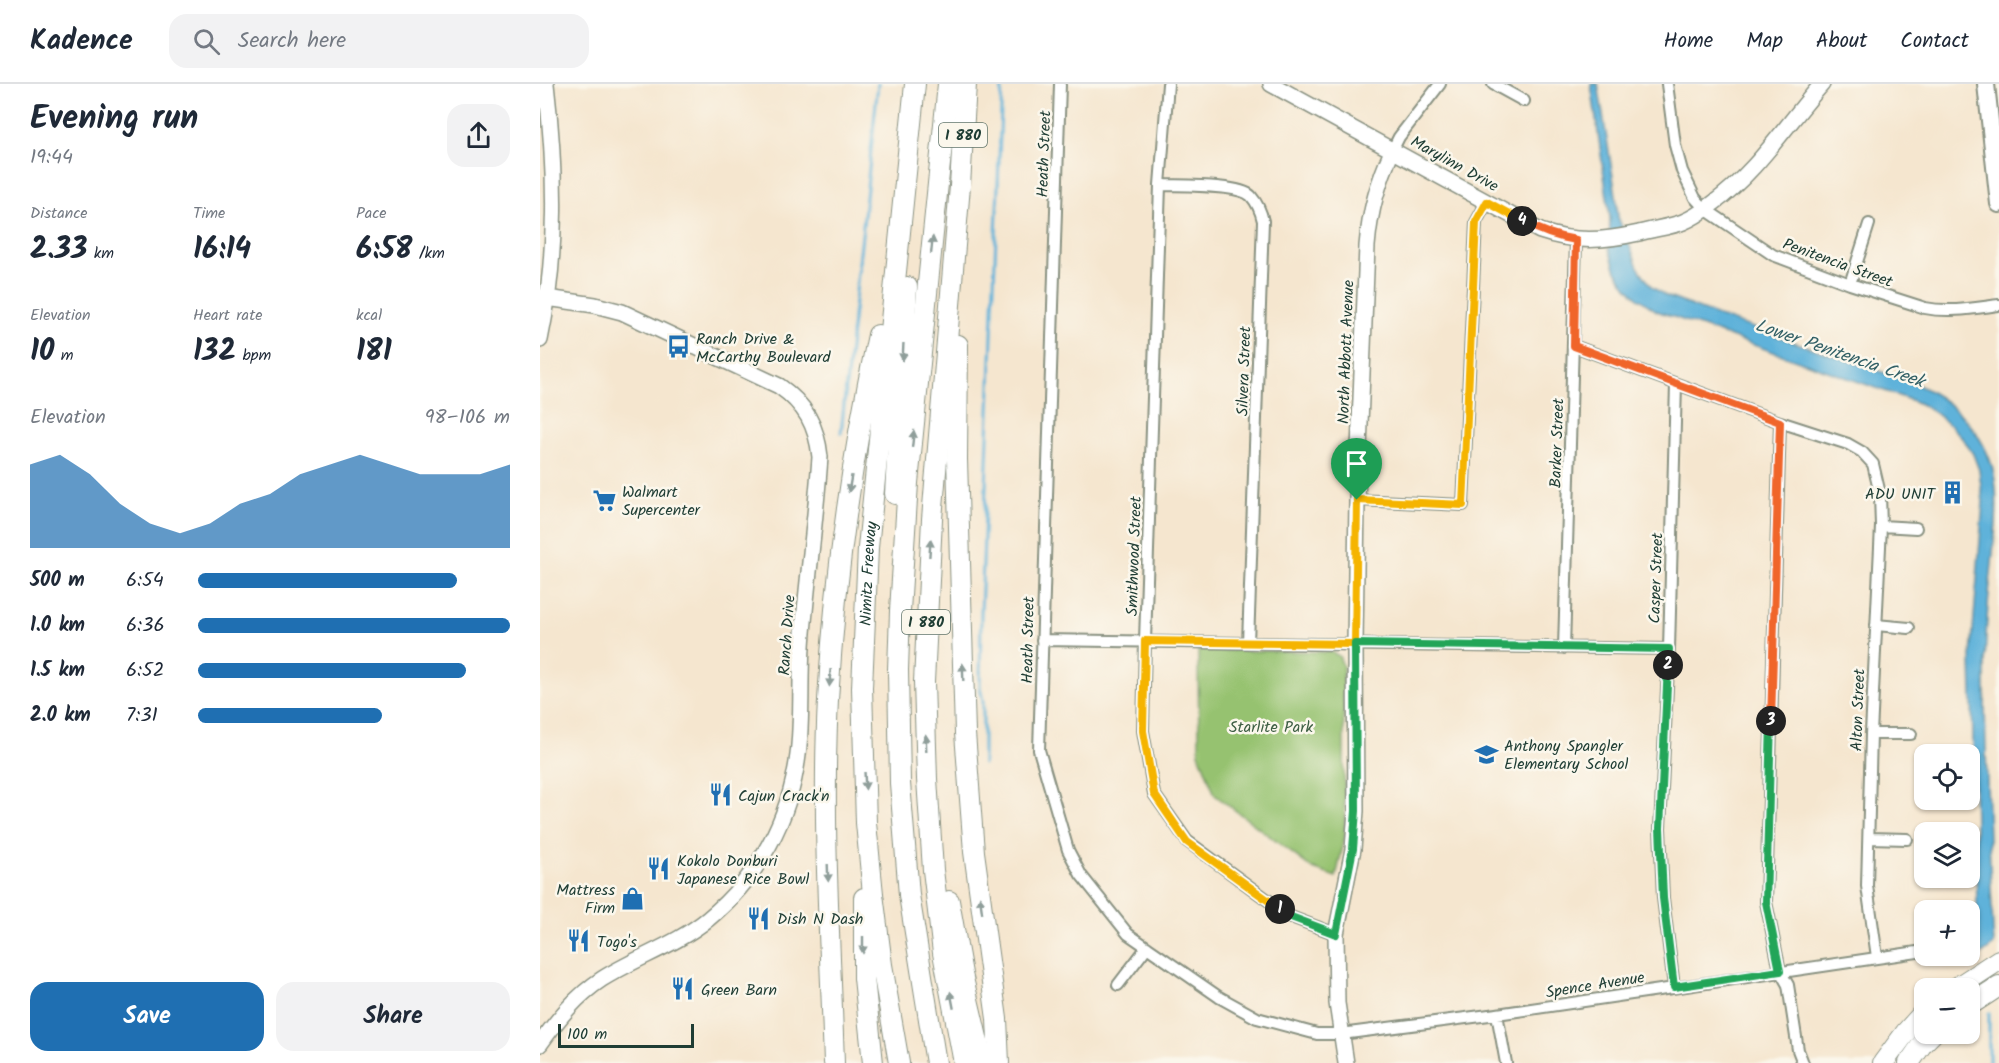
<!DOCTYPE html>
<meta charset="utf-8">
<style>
body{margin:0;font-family:Kalam,sans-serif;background:#f2f2f3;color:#1f2937;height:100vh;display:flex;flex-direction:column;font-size:22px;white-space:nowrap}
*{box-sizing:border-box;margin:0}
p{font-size:20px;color:#747a83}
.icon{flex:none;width:33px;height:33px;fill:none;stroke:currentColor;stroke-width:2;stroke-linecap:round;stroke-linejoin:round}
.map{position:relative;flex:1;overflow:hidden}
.drawer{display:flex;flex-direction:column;background:#fff;width:540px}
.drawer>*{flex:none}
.tools{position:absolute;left:1374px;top:660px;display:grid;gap:12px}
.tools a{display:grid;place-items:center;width:66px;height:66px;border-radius:12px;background:#fff;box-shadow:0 2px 4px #0004;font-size:30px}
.scale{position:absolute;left:18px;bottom:15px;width:136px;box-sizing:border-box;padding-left:6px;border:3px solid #1f3d34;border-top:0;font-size:16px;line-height:21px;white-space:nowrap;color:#1f3d34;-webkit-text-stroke:4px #fbf7ec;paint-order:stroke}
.pin{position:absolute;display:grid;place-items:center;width:51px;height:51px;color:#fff;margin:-62px -26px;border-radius:50% 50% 50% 0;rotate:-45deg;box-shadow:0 0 6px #0007}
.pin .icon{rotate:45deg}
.km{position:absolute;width:30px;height:30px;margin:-15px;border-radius:50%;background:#222;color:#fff;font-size:16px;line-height:30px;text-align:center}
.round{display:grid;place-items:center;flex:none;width:63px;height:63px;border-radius:18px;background:#f2f2f3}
.summary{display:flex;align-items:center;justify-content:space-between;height:102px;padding:0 30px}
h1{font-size:33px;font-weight:600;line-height:45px}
.stats{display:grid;grid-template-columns:repeat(3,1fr);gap:9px;height:102px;padding:6px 30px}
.stats div{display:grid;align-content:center}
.stats b{font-size:30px;font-weight:600}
.stats small{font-size:16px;font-weight:400}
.stats p{font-size:16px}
.chart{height:168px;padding:12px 30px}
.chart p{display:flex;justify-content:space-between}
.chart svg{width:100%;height:108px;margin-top:6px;fill:#1f6fb2;opacity:.7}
.cta{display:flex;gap:12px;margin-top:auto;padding:12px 30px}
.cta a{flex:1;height:69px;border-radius:18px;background:#1f6fb2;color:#fff;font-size:24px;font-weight:600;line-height:69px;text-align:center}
.cta a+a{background:#f2f2f3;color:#1f2937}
ul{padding:0 30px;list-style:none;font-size:20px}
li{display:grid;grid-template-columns:96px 72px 1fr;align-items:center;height:45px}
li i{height:15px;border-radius:8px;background:#1f6fb2}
header{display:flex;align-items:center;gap:36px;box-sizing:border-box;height:84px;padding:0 30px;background:#fff;border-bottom:2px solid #e0e1e3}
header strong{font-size:28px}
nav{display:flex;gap:33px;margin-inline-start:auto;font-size:21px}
.search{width:420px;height:54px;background:#f2f2f3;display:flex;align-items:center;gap:15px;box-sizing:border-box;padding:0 21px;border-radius:18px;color:#747a83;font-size:22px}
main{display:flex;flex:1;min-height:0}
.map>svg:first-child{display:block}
</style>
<header>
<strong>Kadence</strong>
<div class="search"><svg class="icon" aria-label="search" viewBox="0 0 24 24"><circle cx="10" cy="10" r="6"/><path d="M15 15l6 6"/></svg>Search here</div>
<nav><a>Home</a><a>Map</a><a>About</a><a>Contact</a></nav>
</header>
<main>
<section class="drawer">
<div class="summary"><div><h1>Evening run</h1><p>19:44</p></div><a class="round"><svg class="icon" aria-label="share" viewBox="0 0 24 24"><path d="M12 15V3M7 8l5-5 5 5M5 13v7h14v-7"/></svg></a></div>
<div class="stats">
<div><p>Distance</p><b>2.33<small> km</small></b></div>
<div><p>Time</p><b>16:14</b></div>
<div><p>Pace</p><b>6:58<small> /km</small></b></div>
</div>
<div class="stats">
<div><p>Elevation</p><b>10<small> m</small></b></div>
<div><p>Heart rate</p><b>132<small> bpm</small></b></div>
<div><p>kcal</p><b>181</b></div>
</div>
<div class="chart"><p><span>Elevation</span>98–106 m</p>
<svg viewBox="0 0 160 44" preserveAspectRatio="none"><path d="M0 44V10L10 6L20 14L30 26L40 34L50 38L60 34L70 26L80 22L90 14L100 10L110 6L120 10L130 14L140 14L150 14L160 10V44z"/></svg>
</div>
<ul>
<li><b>500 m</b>6:54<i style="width:83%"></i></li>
<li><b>1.0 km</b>6:36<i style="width:100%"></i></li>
<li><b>1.5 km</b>6:52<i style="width:86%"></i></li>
<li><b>2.0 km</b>7:31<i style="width:59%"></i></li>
</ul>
<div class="cta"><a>Save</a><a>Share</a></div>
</section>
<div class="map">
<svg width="1459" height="979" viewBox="0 0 1459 979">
<rect width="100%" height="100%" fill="#fbf7ec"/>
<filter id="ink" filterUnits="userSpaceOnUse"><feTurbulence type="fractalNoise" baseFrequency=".0167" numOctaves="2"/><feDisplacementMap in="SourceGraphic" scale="12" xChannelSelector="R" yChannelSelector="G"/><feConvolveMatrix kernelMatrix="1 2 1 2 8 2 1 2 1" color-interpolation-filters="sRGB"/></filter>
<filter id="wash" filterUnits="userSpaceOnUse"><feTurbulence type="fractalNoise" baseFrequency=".008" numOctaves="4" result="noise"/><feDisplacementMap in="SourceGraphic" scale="24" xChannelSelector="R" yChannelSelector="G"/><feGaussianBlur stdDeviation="1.35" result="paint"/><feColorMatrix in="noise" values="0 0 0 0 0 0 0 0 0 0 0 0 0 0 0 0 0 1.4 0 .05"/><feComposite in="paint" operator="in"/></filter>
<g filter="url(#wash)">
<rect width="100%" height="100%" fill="#f5e6cf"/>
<path fill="#96c26f" stroke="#5a8052" stroke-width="1.5" d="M 658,566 L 791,568 L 799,572 L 803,582 L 805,753 L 796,793 L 773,785 L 675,711 L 659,669 Z"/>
<path fill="#5eb2da" stroke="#3e7887" stroke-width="1.5" d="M 1051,0 L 1058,0 L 1076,111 L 1078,133 L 1098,183 L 1111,202 L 1126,212 L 1178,232 L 1374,299 C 1410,315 1440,343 1452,382 C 1459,407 1457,435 1454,459 C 1451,491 1447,523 1446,555 C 1444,591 1445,628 1446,665 C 1448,730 1450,795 1454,861 L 1438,873 L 1433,854 L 1437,823 L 1431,572 L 1443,418 L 1439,386 L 1433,370 L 1424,356 L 1412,343 L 1390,325 L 1376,318 L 1117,227 L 1098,214 L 1087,203 L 1076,187 L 1069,165 L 1070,134 Z"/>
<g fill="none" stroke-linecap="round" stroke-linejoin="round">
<path stroke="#5eb2da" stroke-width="3" d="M 301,349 L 338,0
M 443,680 L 443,617 L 440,604 L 441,529 L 462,0
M 1449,929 L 1449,979"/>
</g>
</g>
<g filter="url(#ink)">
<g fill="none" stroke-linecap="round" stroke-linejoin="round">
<defs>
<path id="street" d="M 520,0 L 499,666 L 528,766 L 541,791 L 588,850 L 679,913 L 717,934 L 777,950 L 801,950 L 957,930 L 1384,867
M 628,0 L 620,101 L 605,557 L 603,647 L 614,710 L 647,757 L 751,833 L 796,850
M 953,0 L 984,17
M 1127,0 L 1135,61 L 1142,87 L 1155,114 L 1165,125 L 1233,171 L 1310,200 L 1385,224 C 1409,229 1435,224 1459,221
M 853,65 L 859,53 L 900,0
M 620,101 C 639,102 699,100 711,112 C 718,120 721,128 723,137 L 708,559
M 1310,200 L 1329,140
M 1034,262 L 1240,338 L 1308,360 L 1322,368 L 1333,380 L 1340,410 L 1341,442 L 1331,650 L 1327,802 L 1337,873
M 1240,338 L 1226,818 L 1240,887 L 1248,901 L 1258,966 L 1263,979
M 817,416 L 923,421 L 936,138 L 947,118
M 1341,442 L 1376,444
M 1336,541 L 1369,544
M 502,556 L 1129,565
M 1024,564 L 1036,156
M 1331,650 L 1371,650
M 1329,754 L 1367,755
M 1408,872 L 1412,872
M 578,901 L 607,863
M 1134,903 L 1123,814 L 1120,744 L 1129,565 L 1136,300
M 957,930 L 966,979"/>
<path id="secondary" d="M 731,0 L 1000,147 C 1035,159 1063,157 1099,149 C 1113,145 1130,143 1143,138 C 1153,134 1163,127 1171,121 C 1216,89 1246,41 1282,0
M 0,213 L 55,221 L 82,228 L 239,302 C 265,320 277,342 280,373 C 276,432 268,490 263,549 C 259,590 263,631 258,671 C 250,735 218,794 168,835 C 136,861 97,873 62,895 C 36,912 18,935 0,960
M 0,256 C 18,171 16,86 6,0
M 806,979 L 797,919 L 796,850 L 813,765 L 816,727 L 815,560 L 817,416 L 827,162 C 830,126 838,98 853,65"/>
<path id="primary" d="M 1446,0 L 1459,120"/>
<g id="highway">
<path d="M 418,261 L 417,375 L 425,649 L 434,768 L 457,935 L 459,979"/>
<path d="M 355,410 L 367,203"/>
<path d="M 324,814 L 324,894 L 333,979"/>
<path d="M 409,817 L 422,890 L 443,979"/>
<path d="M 1416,904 L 1459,876"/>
<path d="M 1430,921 L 1459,902"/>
<path d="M 294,979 C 290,858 282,736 288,616 C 295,493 312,371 338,251"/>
<path id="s1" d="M 359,979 L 342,881 L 333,810 L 326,739 L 322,604 L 328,464 L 375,0"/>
<path d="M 396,979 L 369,811 L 360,699 L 358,586 L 360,527 L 368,399 L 408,0"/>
<path d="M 424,979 L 403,869 L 393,786 L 387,695 L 384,598 L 392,435 L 420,102 L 426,0"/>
<path d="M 1343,979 L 1366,948 L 1384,928"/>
<path d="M 1369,979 L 1383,959 L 1392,950"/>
</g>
</defs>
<use href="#street" stroke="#8a9282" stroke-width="14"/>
<use href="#secondary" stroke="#8a9282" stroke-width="18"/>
<use href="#primary" stroke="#8a9282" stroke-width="20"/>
<use href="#highway" stroke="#8a9282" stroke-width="22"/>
<use href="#street" stroke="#fff" stroke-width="10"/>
<use href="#secondary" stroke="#fff" stroke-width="15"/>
<use href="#primary" stroke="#fff" stroke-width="16"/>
<use href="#highway" stroke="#fff" stroke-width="20"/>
</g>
<defs><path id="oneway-solid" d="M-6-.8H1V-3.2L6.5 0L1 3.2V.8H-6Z" transform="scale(1.5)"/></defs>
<g fill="#8f9e9a">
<use href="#oneway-solid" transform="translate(392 161) rotate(-84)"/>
<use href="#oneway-solid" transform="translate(363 268) rotate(93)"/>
<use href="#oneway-solid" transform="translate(373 355) rotate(-84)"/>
<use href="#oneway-solid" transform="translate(310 400) rotate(100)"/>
<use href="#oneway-solid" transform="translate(390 464) rotate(-86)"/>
<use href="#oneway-solid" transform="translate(423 588) rotate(-92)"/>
<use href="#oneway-solid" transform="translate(290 594) rotate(94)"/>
<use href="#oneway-solid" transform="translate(386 659) rotate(-92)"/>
<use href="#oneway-solid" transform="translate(325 697) rotate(87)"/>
<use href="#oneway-solid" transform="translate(288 789) rotate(88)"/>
<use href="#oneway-solid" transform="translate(441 821) rotate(-98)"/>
<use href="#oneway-solid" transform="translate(323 861) rotate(90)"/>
<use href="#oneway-solid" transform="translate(412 916) rotate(-101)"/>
</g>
</g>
<g fill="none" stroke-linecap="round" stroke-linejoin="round" filter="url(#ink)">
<defs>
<path id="split-1" d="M 740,825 L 647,758 L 614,710 L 603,647 L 605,557 L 815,560 L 817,416"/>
<path id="split-2" d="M 740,825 L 751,833 L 796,850 L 813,765 L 816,727 L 815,560 L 1129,565 L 1128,581"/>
<path id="split-3" d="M 1128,581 L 1120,744 L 1123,814 L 1134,903 L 1240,887 L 1226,818 L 1231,637"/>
<path id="split-4" d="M 982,137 C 1000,147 1016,153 1036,156 L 1034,262 L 1240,338 L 1231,637"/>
<path id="split-5" d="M 817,416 L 923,421 L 936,138 L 947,118 L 982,137"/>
</defs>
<use href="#split-1" stroke="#fff" stroke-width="12"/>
<use href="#split-2" stroke="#fff" stroke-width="12"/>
<use href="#split-3" stroke="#fff" stroke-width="12"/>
<use href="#split-4" stroke="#fff" stroke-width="12"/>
<use href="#split-5" stroke="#fff" stroke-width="12"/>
<use href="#split-1" stroke="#f5b400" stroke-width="8"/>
<use href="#split-2" stroke="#22a559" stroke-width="8"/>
<use href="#split-3" stroke="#22a559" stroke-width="8"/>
<use href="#split-4" stroke="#f0652b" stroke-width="8"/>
<use href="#split-5" stroke="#f5b400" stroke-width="8"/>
</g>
<defs>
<symbol id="bus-bare" viewBox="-9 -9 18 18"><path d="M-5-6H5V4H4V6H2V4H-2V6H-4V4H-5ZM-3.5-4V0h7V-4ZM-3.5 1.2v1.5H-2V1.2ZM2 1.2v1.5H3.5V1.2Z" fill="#1f6fb2" stroke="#fbf7ec" stroke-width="2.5" paint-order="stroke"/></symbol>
<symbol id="building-bare" viewBox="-9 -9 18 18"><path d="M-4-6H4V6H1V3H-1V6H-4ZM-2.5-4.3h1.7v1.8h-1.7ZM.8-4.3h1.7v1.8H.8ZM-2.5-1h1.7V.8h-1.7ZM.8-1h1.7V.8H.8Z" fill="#1f6fb2" stroke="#fbf7ec" stroke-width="2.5" paint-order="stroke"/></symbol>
<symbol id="supermarket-bare" viewBox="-9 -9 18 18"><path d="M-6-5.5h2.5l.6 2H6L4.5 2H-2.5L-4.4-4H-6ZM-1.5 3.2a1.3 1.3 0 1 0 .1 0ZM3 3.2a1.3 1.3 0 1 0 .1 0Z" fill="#1f6fb2" stroke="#fbf7ec" stroke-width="2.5" paint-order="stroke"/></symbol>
<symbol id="school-bare" viewBox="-9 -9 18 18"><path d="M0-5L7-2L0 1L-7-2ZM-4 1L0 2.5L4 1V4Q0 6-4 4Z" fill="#1f6fb2" stroke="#fbf7ec" stroke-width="2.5" paint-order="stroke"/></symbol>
<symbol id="restaurant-bare" viewBox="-9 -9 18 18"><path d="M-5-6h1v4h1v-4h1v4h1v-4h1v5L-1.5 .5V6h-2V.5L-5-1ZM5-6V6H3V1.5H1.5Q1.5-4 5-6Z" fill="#1f6fb2" stroke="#fbf7ec" stroke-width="2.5" paint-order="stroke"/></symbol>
<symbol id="shop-bare" viewBox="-9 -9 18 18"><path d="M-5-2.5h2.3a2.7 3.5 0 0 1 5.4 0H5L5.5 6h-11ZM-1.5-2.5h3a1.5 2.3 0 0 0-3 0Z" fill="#1f6fb2" stroke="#fbf7ec" stroke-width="2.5" paint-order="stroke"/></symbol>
</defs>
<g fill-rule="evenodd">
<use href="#bus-bare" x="122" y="246" width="33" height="33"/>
<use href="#building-bare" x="1396" y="392" width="33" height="33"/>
<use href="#supermarket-bare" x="48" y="400" width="33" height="33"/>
<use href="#school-bare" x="930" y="654" width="33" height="33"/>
<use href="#restaurant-bare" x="164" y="694" width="33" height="33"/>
<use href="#restaurant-bare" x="102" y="768" width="33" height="33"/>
<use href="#shop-bare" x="76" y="798" width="33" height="33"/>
<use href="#restaurant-bare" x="202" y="818" width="33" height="33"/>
<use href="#restaurant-bare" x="22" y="840" width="33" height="33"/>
<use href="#restaurant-bare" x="126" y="888" width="33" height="33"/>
</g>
<g text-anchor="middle" stroke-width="5" stroke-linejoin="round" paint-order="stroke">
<g fill="#fbf7ec" stroke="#61756b" stroke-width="1.5">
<rect x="399" y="39" width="48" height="24" rx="4.5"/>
<rect x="362" y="526" width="48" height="24" rx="4.5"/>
</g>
<g font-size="15" font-weight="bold" fill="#1f3d34">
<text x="423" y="56">I 880</text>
<text x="386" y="543">I 880</text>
</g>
<g font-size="16" fill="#1f3d34" stroke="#fbf7ec">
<text transform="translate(503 70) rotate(-88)" y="6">Heath Street</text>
<text transform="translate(915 79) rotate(29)" y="6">Marylinn Drive</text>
<text transform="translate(1298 178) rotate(20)" y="6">Penitencia Street</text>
<text transform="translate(805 268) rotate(-88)" y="6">North Abbott Avenue</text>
<text transform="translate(703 287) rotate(-88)" y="6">Silvera Street</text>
<text transform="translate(1016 359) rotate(-88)" y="6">Barker Street</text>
<text transform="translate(593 472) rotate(-88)" y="6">Smithwood Street</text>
<text dy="6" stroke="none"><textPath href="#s1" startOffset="492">Nimitz Freeway</textPath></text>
<text transform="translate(1115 494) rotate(-88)" y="6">Casper Street</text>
<text transform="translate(246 551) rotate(-86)" y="6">Ranch Drive</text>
<text transform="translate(487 556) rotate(-89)" y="6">Heath Street</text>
<text transform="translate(1317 626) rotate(-88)" y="6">Alton Street</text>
<text transform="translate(1055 900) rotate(-9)" y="6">Spence Avenue</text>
</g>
<g font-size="16" fill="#1f3d34" stroke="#fbf7ec" text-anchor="start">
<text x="156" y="260">Ranch Drive &amp;<tspan x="156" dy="18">McCarthy Boulevard</tspan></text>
<text x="82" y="413">Walmart<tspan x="82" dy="18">Supercenter</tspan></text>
<text x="1395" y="415" text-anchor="end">ADU UNIT</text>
<text x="964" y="667">Anthony Spangler<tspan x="964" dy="18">Elementary School</tspan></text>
<text x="198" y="717">Cajun Crack'n</text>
<text x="137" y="782">Kokolo Donburi<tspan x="137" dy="18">Japanese Rice Bowl</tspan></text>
<text x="75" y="811" text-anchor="end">Mattress<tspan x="75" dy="18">Firm</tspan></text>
<text x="237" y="840">Dish N Dash</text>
<text x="57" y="863">Togo's</text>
<text x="161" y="911">Green Barn</text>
</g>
<g font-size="16" fill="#3d5e43" stroke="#fbf7ec">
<text x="731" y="648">Starlite Park</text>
</g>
<g font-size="18" font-style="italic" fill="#326066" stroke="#fbf7ec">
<text transform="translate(1300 269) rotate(19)" y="6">Lower Penitencia Creek</text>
</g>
</g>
</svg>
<div class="tools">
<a><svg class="icon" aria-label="locate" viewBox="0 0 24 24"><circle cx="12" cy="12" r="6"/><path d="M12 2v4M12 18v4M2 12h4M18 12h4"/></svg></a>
<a><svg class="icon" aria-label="layers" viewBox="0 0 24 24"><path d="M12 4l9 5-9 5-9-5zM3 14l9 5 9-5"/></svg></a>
<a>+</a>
<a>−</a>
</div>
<div class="scale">100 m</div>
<div class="pin" style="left:817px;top:416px;background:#1e9e55"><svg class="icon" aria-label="arrive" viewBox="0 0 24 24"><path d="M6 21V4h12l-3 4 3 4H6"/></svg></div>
<b class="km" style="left:740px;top:825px">1</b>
<b class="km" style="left:1128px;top:581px">2</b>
<b class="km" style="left:1231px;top:637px">3</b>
<b class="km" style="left:982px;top:137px">4</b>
</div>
</main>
